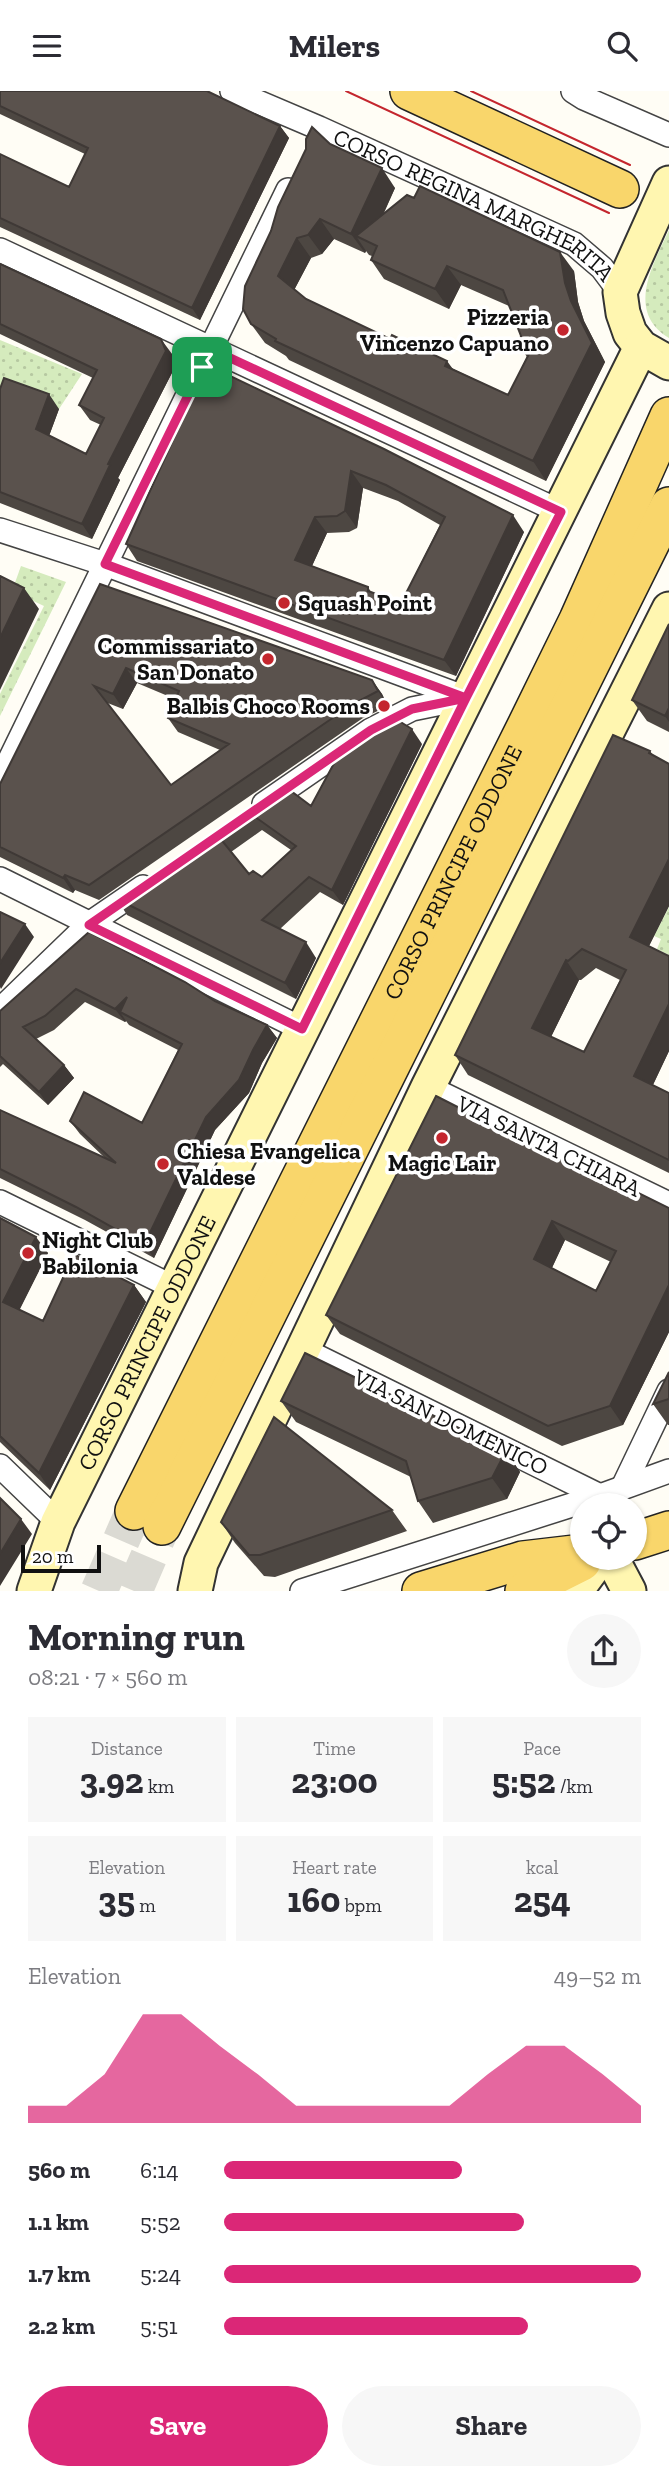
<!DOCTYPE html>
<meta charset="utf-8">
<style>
body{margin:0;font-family:"Zilla Slab",serif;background:#f7f7f7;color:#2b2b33;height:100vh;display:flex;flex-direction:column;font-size:26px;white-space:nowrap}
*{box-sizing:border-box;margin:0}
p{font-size:23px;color:#7c7c81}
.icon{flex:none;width:38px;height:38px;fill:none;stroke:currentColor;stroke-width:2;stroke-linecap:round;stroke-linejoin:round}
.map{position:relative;height:1500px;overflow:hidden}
.sheet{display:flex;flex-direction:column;background:#fff;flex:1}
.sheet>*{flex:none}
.fabs{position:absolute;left:570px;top:1402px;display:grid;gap:14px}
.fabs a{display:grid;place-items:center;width:77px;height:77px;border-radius:50%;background:#fff;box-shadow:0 2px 5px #0004;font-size:35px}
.scale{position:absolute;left:21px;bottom:18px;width:80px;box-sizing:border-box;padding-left:7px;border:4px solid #111;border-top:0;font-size:19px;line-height:24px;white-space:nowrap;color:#111;-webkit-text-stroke:5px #fff;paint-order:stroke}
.pin{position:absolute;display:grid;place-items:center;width:60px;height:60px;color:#fff;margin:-30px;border-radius:14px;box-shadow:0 4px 10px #0006}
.round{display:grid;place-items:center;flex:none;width:74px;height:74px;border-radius:37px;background:#f7f7f7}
.headline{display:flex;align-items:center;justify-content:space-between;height:119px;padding:0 28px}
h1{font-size:38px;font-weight:700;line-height:52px}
.stats{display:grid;grid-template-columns:repeat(3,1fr);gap:10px;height:119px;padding:7px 28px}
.stats div{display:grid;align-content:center;border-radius:0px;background:#f7f7f7;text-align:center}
.stats b{font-size:35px;font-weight:700}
.stats small{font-size:19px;font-weight:400}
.stats p{font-size:19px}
.chart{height:196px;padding:14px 28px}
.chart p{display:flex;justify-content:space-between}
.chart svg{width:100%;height:126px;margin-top:7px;fill:#db2777;opacity:.7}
.primary-button{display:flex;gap:14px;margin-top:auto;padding:14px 28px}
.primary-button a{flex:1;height:80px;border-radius:42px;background:#db2777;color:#fff;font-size:28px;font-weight:700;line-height:80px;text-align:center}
.primary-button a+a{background:#f7f7f7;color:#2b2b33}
ul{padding:0 28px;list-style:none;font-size:23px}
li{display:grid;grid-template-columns:112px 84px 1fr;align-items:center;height:52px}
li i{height:18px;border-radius:9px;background:#db2777}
header{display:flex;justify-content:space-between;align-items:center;height:91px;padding:0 28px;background:#fff;font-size:32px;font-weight:700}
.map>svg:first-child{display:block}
</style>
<header><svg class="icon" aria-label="menu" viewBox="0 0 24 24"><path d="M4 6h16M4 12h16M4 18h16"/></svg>Milers<svg class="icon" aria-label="search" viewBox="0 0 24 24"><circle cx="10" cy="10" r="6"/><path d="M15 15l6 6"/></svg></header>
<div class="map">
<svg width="669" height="1500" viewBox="0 0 669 1500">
<defs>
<pattern id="grass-dots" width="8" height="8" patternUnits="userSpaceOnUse" patternTransform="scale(1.75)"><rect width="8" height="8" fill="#d5ebbd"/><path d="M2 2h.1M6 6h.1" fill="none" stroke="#b6c8a1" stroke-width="1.8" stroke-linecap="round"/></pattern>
</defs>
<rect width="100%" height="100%" fill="#fffdf5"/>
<path fill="url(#grass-dots)" d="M 669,139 L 669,247 C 625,220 653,174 669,139 Z
M 0,249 L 82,283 L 59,318 L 15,302 L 0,341 Z
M 21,475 L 66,491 L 0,625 L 0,603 L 44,515 L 12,500 Z
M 669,816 L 669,864 L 657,858 L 661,848 L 654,845 Z"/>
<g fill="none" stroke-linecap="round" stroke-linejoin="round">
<path stroke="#dbdad3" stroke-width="37" stroke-dasharray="37 18" stroke-linecap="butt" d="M 99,1500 L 134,1420
M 134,1500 L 162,1435"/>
<defs>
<g id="street">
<path id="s1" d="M 232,0 L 319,37 L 574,153 L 602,177 L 620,201"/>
<path d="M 573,0 L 584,7 L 669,44"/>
<path d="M 0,159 L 561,421"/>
<path d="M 0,439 L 105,473 L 466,607"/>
<path d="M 0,689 L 288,99"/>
<path d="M 264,713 L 371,639 L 412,618 L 466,607"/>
<path d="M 0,788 L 302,938"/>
<path d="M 0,919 L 89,833 L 143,796"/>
<path d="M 428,996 L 669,1113"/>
<path d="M 0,1111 L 175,1197"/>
<path d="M 302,1258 L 600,1405"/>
<path d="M 0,1375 L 58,1431"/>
<path d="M 623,1396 L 669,1300"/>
<path d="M 302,1500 L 600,1405 L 669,1380"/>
</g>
<g id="secondary">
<path d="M 669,92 L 620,201 L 623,222 L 630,242 L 641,256 L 669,272"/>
<path d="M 611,1466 L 629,1500"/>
<path id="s2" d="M 34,1500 L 58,1431 L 641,256"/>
<path d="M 195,1500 L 201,1472 L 428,996 L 669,518"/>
<path d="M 576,1500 L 601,1466"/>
</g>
<g id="primary">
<path d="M 409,0 L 620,98"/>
<path id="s3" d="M 134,1420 L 526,635 L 578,529 L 669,325"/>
<path d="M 162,1435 L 669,415"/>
<path d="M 635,1450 L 669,1439"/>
<path d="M 421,1500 L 523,1469 L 583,1462"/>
<path d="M 524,1500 L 582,1471"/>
</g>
</defs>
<use href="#street" stroke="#444" stroke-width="26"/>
<use href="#secondary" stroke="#333" stroke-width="37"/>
<use href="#primary" stroke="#222" stroke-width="40"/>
<use href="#street" stroke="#fff" stroke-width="23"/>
<use href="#secondary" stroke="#fff6b0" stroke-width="33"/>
<use href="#primary" stroke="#f9d66b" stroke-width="37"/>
<path stroke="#c4262e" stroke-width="2" d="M 346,0 L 609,122
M 471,0 L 630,74"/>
</g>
<path fill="#4d4742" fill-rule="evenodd" d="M 0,0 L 280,35 L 289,47 L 200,229 L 0,136 L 0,63 L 69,96 L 85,63 L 0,23 Z
M 330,53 L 395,97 L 384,122 L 574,180 L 578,211 L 584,230 L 605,271 L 546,390 L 289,269 L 286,265 L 265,252 L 251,233 ZM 334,148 L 365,162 L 366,160 L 369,164 L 372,165 L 371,169 L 384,188 L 449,218 L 461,194 L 509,215 L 521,245 L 519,254 L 527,266 L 508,304 L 306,208 L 294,199 L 311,167 L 322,163 Z
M 0,173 L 172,263 L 176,274 L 118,387 L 120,389 L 92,448 L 0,412 L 0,298 L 59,318 L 49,345 L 86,363 L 101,334 L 90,329 L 79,314 L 93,287 L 0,243 Z
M 207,274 L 524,441 L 456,585 L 137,470 L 126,453 ZM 363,397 L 398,410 L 440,434 L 401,512 L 371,501 L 368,496 L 312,475 L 327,442 L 349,441 L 357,437 Z
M 100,493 L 372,589 L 382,603 L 388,615 L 363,627 L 99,809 L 75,799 L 73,802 L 0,766 L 0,693 ZM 137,592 L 175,608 L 168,627 L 178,641 L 220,659 L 171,694 L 105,611 L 123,618 Z
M 669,533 L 669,641 L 647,630 L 632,609 Z
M 422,653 L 343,814 L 320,801 L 280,838 L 316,867 L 296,908 L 127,824 L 117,808 L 283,694 L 311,715 ZM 262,739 L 291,759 L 262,786 L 249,783 L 231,761 Z
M 650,660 L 653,664 L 669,673 L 669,815 L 649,855 L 669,865 L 669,960 L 653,994 L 669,1002 L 669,1082 L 468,984 L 455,964 ZM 596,877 L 620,889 L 584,961 L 551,946 L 579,889 L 581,889 Z
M 89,841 L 215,910 L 267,934 L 277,947 L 262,972 L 249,1002 L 215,1039 L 154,1167 L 85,1129 L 0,1087 L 0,1019 L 106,1068 L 80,1043 L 70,1030 L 142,1032 L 178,959 L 129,934 L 126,930 L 125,931 L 85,911 L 54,939 L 36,948 L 64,974 L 74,987 L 48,1014 L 3,973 L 0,976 L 0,920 Z
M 544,1060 L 669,1117 L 669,1241 L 623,1334 L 562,1355 L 340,1243 L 326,1224 ZM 565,1149 L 611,1171 L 596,1200 L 552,1177 Z
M 0,1127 L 48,1162 L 19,1219 L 43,1230 L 134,1194 L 146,1211 L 50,1399 L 0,1351 Z
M 669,1281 L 669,1334 L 668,1334 L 653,1313 Z
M 281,1310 L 506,1360 L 520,1381 L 507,1408 L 433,1432 L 418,1410 L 411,1386 L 296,1331 Z
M 392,1419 L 407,1440 L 275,1486 L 264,1485 L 235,1452 L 221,1431 Z"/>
<path fill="#3f3936" d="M 280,35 L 289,47 L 200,229 L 192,217 Z
M 382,77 L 395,97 L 370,151 L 356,145 L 366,160 L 365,162 L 351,143 Z
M 320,128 L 334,148 L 322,163 L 308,144 Z
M 297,147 L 311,167 L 291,205 L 278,185 Z
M 560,161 L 574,180 L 578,211 L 584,230 L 605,271 L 546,390 L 533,370 L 571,210 L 565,192 Z
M 447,175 L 461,194 L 449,218 L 435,198 Z
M 161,248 L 172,263 L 176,274 L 118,387 L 120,389 L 92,448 L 82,433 Z
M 447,270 L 461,289 L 445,275 Z
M 49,303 L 59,318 L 46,353 L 36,338 Z
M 351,380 L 363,397 L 357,437 L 345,420 Z
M 513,424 L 524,441 L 456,585 L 444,569 Z
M 315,426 L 327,442 L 307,486 L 295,469 Z
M 24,497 L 39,518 L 0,599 L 0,547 Z
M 126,577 L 137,592 L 123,618 L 113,603 Z
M 372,589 L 382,603 L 388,615 L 378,600 Z
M 669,617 L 669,631 L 665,625 Z
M 412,638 L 422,653 L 343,814 L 332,799 Z
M 669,768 L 669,815 L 644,865 L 630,846 Z
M 65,784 L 75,799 L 73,802 L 63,787 Z
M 25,833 L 34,846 L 1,898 L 0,896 L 0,872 Z
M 306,851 L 316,867 L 296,908 L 285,892 Z
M 566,869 L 579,889 L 546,956 L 532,937 Z
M 127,906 L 120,921 L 126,930 L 125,931 L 115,918 Z
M 669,913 L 669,960 L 648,1004 L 634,985 Z
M 267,934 L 277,947 L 262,972 L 249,1002 L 215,1039 L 154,1167 L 144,1154 L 206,1026 L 253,959 Z
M 64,974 L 74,987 L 48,1014 L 39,1001 Z
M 552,1130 L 565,1149 L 547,1187 L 534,1168 Z
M 36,1146 L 48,1162 L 15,1228 L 3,1211 Z
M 134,1194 L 146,1211 L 50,1399 L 39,1382 Z
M 669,1194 L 669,1241 L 623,1334 L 610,1315 Z
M 506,1360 L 520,1381 L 507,1408 L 492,1387 Z
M 21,1428 L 32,1443 L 0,1495 L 0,1463 Z"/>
<path fill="#5a524d" stroke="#3f3936" stroke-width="2" fill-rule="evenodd" d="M 0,0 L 207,0 L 280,35 L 192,217 L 0,127 L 0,63 L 69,96 L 88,57 L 0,15 Z
M 312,36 L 330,53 L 382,77 L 351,143 L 320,128 L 308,144 L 297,147 L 278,185 L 306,208 L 390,248 L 392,244 L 447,270 L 445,275 L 508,304 L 531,259 L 519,254 L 521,245 L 503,199 L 447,175 L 435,198 L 371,169 L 377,155 L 356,145 L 407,104 L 414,107 L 420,95 L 560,161 L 565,192 L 571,210 L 592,252 L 533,370 L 275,250 L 276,248 L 251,233 L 243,218 L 245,195 L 271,140 L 278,116 L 306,58 L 306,48 Z
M 0,173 L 161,248 L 166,260 L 108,373 L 110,374 L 82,433 L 0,401 L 0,298 L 4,287 L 49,303 L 36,338 L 86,363 L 104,327 L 79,314 L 97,279 L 0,233 Z
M 207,274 L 384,358 L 513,424 L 444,569 L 126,453 ZM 351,380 L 386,394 L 445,426 L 401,512 L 368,500 L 368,496 L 295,469 L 315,426 L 337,425 L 345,420 Z
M 0,485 L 24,497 L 0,547 Z
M 100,493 L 372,589 L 378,600 L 353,613 L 89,794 L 65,784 L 63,787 L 0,756 L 0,693 ZM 126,577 L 179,600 L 168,627 L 229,653 L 171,694 L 94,595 L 113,603 Z
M 669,533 L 669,617 L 665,625 L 632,609 Z
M 399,630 L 412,638 L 332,799 L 309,786 L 262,829 L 306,851 L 285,892 L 117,808 L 283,694 L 311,715 L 345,652 ZM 251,723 L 296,755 L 262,786 L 253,780 L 249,783 L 219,746 Z
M 613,644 L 650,660 L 649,662 L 669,673 L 669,768 L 630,846 L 669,865 L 669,913 L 634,985 L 669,1002 L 669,1069 L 455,964 ZM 582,858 L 626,879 L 584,961 L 532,937 L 566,869 L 568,870 Z
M 0,821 L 25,833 L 0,872 Z
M 89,841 L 185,891 L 215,910 L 267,934 L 253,959 L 239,989 L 206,1026 L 144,1154 L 76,1116 L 0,1078 L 0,1019 L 116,1072 L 70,1030 L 84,1001 L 142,1032 L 182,953 L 120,921 L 127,906 L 115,918 L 76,898 L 45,925 L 23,936 L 64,974 L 39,1001 L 0,965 L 0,920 Z
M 436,1005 L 544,1060 L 572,1073 L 574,1070 L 669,1117 L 669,1194 L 610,1315 L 548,1335 L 326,1224 ZM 552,1130 L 616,1160 L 596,1200 L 534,1168 Z
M 0,1127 L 36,1146 L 3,1211 L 43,1230 L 74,1163 L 134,1194 L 39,1382 L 0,1345 Z
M 305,1262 L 506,1360 L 492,1387 L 418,1410 L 406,1370 L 281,1310 Z
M 669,1281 L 669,1308 L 653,1313 Z
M 274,1326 L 392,1419 L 260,1464 L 249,1464 L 221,1431 Z
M 0,1407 L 21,1428 L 0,1463 Z"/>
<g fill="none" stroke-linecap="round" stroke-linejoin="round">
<defs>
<path id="route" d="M 202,276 L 105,473 L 466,607 L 302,938 L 89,834 L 371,639 L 412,618 L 466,607 L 561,421 L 211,258 L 202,276"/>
</defs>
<use href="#route" stroke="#fff" stroke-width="14"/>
<use href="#route" stroke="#db2777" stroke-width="9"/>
</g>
<g fill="#c4262e" stroke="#fff" stroke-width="2.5">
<circle cx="563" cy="239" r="7"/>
<circle cx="284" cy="512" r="7"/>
<circle cx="268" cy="568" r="7"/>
<circle cx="384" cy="615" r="7"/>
<circle cx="442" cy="1047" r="7"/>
<circle cx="163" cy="1073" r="7"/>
<circle cx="28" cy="1162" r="7"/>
</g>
<g text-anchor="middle" stroke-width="7" stroke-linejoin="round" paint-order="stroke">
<g font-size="23" fill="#111" stroke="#fff">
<text dy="8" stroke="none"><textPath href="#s1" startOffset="268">CORSO REGINA MARGHERITA</textPath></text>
<text dy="8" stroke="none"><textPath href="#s3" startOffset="714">CORSO PRINCIPE ODDONE</textPath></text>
<text transform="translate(549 1055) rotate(26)" y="8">VIA SANTA CHIARA</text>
<text dy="8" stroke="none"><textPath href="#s2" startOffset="273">CORSO PRINCIPE ODDONE</textPath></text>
<text transform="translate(451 1331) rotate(26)" y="8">VIA SAN DOMENICO</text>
</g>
<g font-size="23" font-weight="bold" fill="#111" stroke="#fff" text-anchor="end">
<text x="549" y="234">Pizzeria<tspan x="549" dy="26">Vincenzo Capuano</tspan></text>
<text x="298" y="520" text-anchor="start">Squash Point</text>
<text x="254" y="563">Commissariato<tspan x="254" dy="26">San Donato</tspan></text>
<text x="370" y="623">Balbis Choco Rooms</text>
<text x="177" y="1068" text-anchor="start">Chiesa Evangelica<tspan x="177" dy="26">Valdese</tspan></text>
<text x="442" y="1080" text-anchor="middle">Magic Lair</text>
<text x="42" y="1157" text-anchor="start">Night Club<tspan x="42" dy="26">Babilonia</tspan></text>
</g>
</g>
</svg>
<div class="fabs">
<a><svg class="icon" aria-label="locate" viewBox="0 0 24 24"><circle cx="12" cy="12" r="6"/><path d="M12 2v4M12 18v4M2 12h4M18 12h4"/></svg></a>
</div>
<div class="scale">20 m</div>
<div class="pin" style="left:202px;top:276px;background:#1e9e55"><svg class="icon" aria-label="arrive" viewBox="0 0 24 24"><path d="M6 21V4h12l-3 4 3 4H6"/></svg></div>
</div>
<section class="sheet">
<div class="headline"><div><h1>Morning run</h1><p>08:21 · 7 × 560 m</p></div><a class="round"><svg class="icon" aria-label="share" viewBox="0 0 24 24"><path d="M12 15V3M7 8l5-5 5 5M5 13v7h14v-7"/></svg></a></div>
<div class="stats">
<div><p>Distance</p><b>3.92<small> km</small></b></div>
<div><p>Time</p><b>23:00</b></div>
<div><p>Pace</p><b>5:52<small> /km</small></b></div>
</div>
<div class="stats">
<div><p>Elevation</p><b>35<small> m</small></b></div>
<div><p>Heart rate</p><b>160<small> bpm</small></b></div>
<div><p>kcal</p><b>254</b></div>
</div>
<div class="chart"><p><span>Elevation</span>49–52 m</p>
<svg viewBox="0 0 160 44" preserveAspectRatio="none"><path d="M0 44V38L10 38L20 27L30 6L40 6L50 17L60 27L70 38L80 38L90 38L100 38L110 38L120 27L130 17L140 17L150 27L160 38V44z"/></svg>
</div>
<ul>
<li><b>560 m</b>6:14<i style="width:57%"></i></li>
<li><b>1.1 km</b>5:52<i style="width:72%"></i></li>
<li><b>1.7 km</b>5:24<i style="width:100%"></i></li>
<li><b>2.2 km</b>5:51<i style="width:73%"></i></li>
</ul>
<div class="primary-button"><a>Save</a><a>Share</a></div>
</section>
